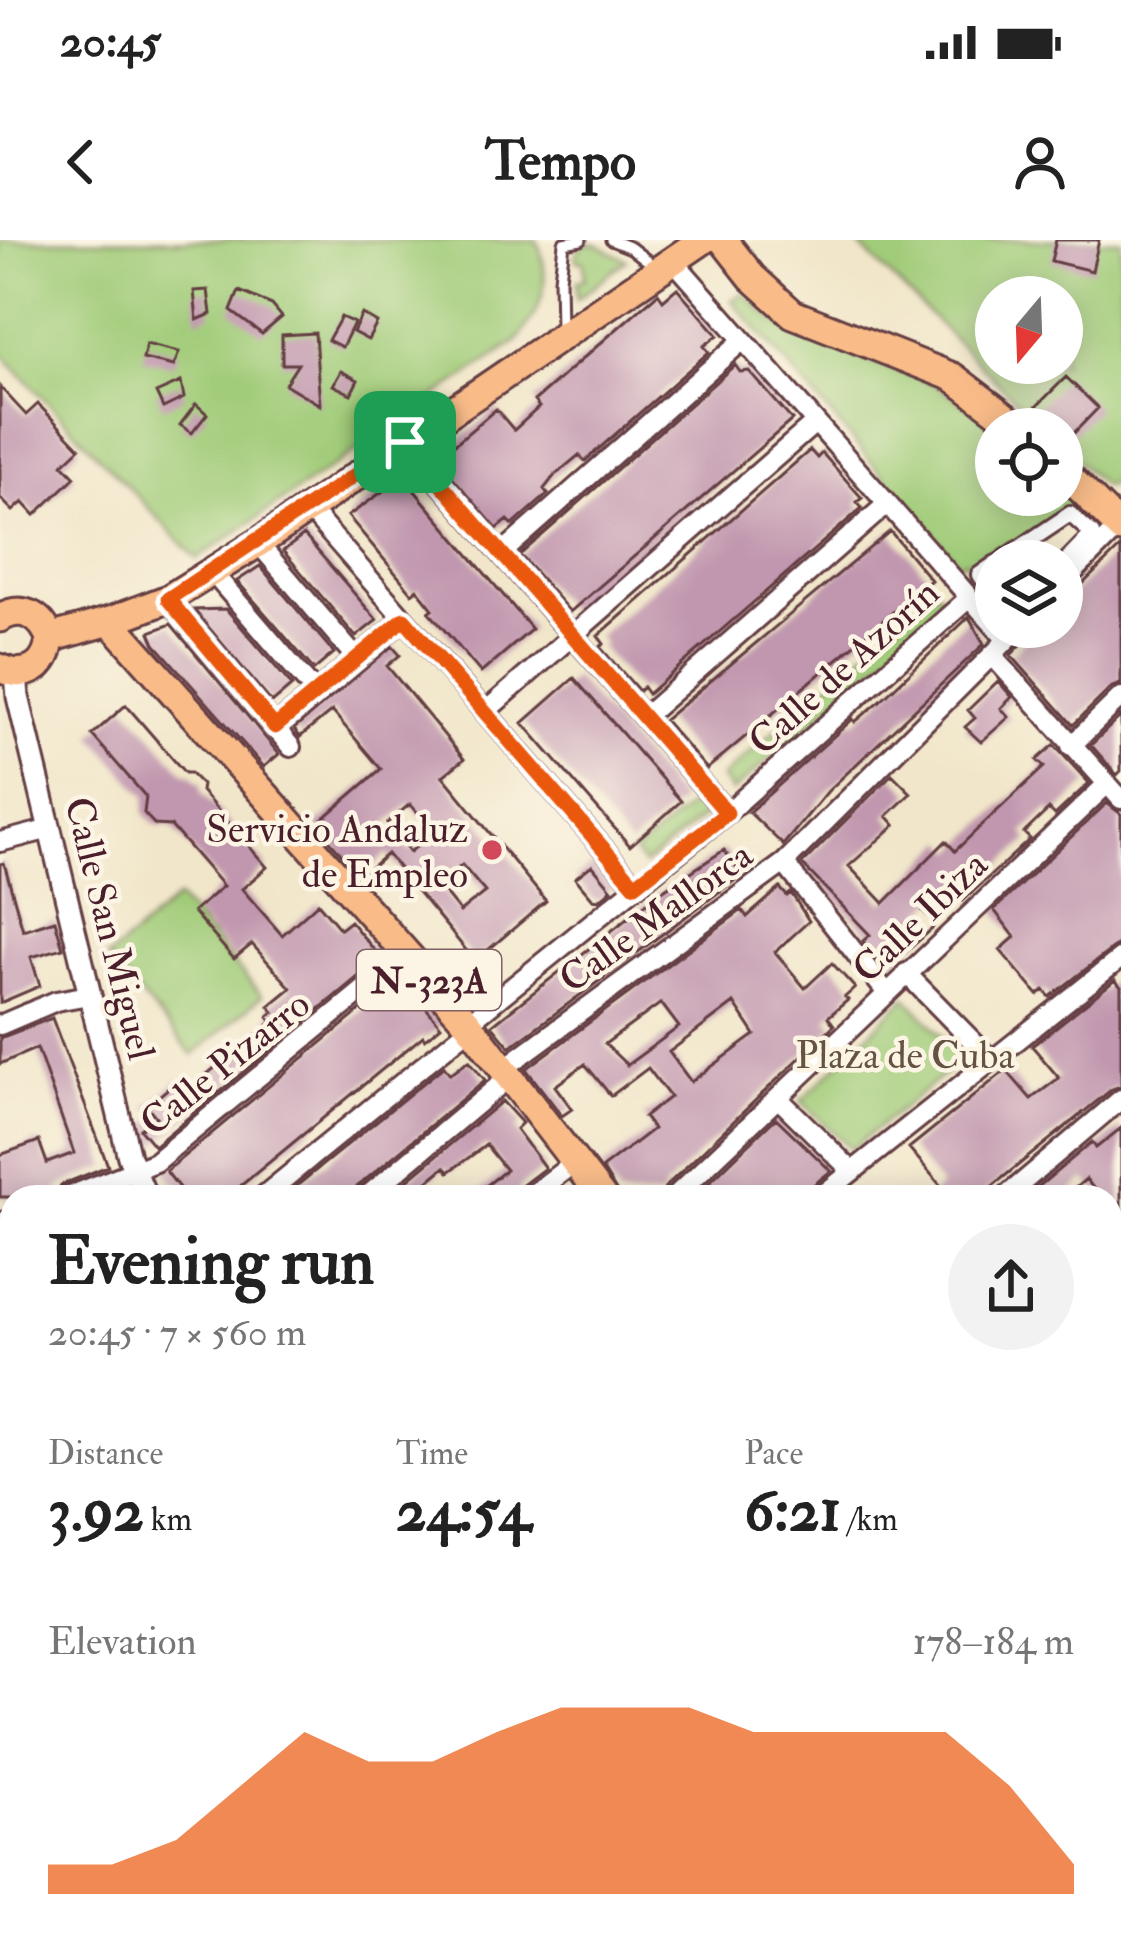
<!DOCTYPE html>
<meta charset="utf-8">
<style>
body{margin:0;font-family:"IM FELL Double Pica",serif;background:#f2f2f2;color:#222;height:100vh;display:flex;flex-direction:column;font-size:45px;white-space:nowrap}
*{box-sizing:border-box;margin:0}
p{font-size:39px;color:#767676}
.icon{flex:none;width:66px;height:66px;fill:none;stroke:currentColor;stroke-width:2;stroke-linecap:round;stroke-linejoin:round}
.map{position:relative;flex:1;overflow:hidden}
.side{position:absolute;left:0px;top:945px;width:1122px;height:771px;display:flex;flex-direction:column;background:#fff;border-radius:36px 36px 0 0;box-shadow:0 6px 30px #0003}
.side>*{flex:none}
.needle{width:78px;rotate:199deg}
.controls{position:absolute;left:975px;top:36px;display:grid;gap:24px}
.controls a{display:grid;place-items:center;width:108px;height:108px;border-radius:50%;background:#fff;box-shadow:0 6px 30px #0003;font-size:60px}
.pin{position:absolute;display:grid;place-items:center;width:102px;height:102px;color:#fff;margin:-51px;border-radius:24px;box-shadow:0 6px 18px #0006}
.round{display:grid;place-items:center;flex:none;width:126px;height:126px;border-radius:63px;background:#f2f2f2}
.headline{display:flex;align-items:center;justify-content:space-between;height:204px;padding:0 48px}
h1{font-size:66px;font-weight:800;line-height:90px}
.figures{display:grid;grid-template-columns:repeat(3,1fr);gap:18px;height:204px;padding:12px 48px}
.figures div{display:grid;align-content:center}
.figures b{font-size:60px;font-weight:800}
.figures small{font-size:33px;font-weight:400}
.figures p{font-size:33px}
.chart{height:336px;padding:24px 48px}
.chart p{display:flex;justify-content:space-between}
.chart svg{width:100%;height:216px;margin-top:12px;fill:#ea580c;opacity:.7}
.status{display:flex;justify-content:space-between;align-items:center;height:84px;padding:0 60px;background:#fff;direction:ltr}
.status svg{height:33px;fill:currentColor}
header{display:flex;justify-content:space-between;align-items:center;height:156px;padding:0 48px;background:#fff;font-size:54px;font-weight:800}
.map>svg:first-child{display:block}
</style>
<div class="status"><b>20:45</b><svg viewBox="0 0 49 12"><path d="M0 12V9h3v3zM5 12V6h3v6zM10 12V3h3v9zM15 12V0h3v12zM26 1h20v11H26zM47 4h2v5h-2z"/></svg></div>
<header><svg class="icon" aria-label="back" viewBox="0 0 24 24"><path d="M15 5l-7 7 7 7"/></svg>Tempo<svg class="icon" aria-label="person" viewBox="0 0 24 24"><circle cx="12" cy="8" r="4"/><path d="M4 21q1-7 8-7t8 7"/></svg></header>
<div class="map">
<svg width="1121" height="1714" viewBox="0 0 1121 1714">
<rect width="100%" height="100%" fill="#fcf5e5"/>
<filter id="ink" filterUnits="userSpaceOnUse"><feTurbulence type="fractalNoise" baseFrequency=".00833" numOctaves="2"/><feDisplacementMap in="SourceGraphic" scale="24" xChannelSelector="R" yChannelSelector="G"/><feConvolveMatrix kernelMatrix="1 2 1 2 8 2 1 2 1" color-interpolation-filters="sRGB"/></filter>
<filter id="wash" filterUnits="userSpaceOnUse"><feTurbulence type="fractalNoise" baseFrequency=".004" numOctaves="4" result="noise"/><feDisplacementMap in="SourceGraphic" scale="48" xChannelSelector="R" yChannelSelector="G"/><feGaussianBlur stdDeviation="2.7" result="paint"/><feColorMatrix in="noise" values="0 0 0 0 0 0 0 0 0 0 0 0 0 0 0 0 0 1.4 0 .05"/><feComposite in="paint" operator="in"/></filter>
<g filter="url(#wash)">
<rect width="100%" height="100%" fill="#f1e6c9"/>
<path fill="#a1cc79" stroke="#767652" stroke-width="3" fill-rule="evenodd" d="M 0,0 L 537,0 C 553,42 542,68 516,102 L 197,319 L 0,112 Z
M 854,0 L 1121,0 L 1121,232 L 1109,246 L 1103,246 L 1062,206 L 1062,189 L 1045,189 ZM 996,57 L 1062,57 L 1062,123 L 996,123 Z
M 585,4 L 596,4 L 627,20 L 577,59 L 577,41 L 585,39 L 584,21 L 576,20 L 576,13 Z
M 743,53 L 771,78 L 796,94 L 934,144 L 1001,189 L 996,189 L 996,255 L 1062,255 L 1062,250 L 1079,268 L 979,335 L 965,320 L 959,324 L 732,60 Z
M 936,350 L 948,363 L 732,552 L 721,538 Z
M 694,562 L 705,575 L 644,625 L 634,613 Z
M 177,658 L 262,756 L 193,815 L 108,718 Z
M 906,757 L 964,819 L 851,909 L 801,861 Z
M 177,1704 L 335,1704 L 347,1714 L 179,1714 Z"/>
<g id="blocks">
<path fill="#c197af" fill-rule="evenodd" d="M 1056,0 L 1099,0 L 1092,31 L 1051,21 Z
M 677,48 L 718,95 L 704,106 L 709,112 L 585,221 L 579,215 L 555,235 L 544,249 L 548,254 L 513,285 L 508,280 L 497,289 L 437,219 L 496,169 L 514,190 L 539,167 L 534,161 L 658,53 L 663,60 Z
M 208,50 L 211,74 L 197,80 L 194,51 Z
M 239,51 L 272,65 L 282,77 L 262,94 L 231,71 Z
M 362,74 L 377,83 L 368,100 L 353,92 Z
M 341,77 L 354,83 L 342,107 L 328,100 Z
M 315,93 L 317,124 L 320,165 L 285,144 L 298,124 L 282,124 L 282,95 Z
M 146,104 L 179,112 L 174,126 L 143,119 Z
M 735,125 L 740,132 L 749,131 L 792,180 L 570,372 L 520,315 Z
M 341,131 L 358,140 L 351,154 L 333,145 Z
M 1066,137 L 1098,168 L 1068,199 L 1036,167 Z
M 181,142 L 184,158 L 163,168 L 156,153 Z
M 0,147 L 26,175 L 38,164 L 80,208 L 63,224 L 75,237 L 35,275 L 23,262 L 13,271 L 0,258 Z
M 196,164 L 207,174 L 192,193 L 180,185 Z
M 810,210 L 817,218 L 822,213 L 862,258 L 857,262 L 862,268 L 648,454 L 643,447 L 639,451 L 600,407 L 604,404 L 598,396 Z
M 403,237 L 532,389 L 481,433 L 429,372 L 433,369 L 417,349 L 412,353 L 348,276 Z
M 890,291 L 931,340 L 707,529 L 664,480 Z
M 304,295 L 377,380 L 356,397 L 283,311 Z
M 1121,307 L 1121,444 L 1112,447 L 1073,485 L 1011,415 L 1038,387 L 1062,387 L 1062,364 Z
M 260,326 L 334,413 L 314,430 L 237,341 Z
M 226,369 L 292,446 L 272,463 L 194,370 Z
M 969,377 L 984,404 L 828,551 L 783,605 L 780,602 L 749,572 L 853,479 L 855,482 L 879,462 Z
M 171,384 L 279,514 L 264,527 L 155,404 L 150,392 Z
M 392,406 L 400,415 L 387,426 L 464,519 L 443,536 L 546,661 L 475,721 L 387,614 L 361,636 L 316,585 L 381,529 L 332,471 L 300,497 L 294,489 ZM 410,564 L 435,592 L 410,612 L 387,583 ZM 462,625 L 485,652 L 460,672 L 438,645 Z
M 574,438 L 681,561 L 630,606 L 523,483 Z
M 998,441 L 1012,457 L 1001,468 L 1009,477 L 981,502 L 965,487 L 975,478 L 968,470 Z
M 126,465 L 185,533 L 190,533 L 202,545 L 201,551 L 267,627 L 242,649 L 282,695 L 318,663 L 340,689 L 350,681 L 381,718 L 154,906 L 140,889 L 156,877 L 147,866 L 178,840 L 187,851 L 223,821 L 220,817 L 232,807 L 236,812 L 248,801 L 272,782 L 268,777 L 274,772 L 269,766 L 291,748 L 252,704 L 234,719 L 193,672 L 223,646 L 171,586 L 155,585 L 144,573 L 146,557 L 92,495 Z
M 1121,476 L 1121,531 L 1117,535 L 1091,505 Z
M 1054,505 L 1089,543 L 1055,575 L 1049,569 L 1024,593 L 1030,599 L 963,661 L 950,647 L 923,671 L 935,683 L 932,689 L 886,729 L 863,701 L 870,695 L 802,624 L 892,534 L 911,553 L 887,576 L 895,585 L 849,626 L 884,663 L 946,601 L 955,611 L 980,587 L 1044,527 L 1037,520 Z
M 1107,563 L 1121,574 L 1121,702 L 1050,757 L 1044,750 L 1038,755 L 1000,710 L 1015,697 L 994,670 Z
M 724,610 L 742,635 L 510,807 L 492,785 L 662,651 Z
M 4,623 L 23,690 L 55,680 L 63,708 L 31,717 L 40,746 L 0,763 L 0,624 Z
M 592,625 L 612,649 L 599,660 L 593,659 L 575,638 Z
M 780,648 L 787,656 L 791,653 L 809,681 L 775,712 L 805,748 L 832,723 L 855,748 L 845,757 L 848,760 L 828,777 L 834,785 L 665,947 L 661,957 L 620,957 L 602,928 L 653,889 L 644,877 L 670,857 L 648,828 L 611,856 L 585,824 L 555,846 L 572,869 L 562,876 L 526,829 L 742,670 L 747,677 ZM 661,763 L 679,787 L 627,825 L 605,804 ZM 734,763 L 755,795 L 691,842 L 669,812 Z
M 401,737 L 441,786 L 425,799 L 423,796 L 227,957 L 186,957 L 166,931 Z
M 1115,740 L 1121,747 L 1121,846 L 1112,849 L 979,957 L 928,957 L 941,946 L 909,908 L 1006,830 L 1031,859 L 1059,838 L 1032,806 Z
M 52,778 L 108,926 L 61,945 L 54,957 L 0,957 L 0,915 L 39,901 L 47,923 L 74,913 L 37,808 L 0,824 L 0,798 Z
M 469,820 L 485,840 L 357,947 L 353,957 L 283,957 L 444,826 L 450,834 Z
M 502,861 L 522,883 L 516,889 L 545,928 L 520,947 L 516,957 L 472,957 L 506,930 L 486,905 L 449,932 L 445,927 L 409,957 L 387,957 Z
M 776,878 L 831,931 L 811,947 L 807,957 L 694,957 Z
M 1121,888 L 1121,983 L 1110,969 L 1110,957 L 1100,957 L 1086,939 L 1065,957 L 1026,957 L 1092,902 L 1096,908 Z"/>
</g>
</g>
<g filter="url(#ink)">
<use href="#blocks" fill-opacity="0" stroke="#633d43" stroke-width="3"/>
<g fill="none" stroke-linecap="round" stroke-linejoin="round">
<defs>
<path id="service" d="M 611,0 L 631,8 L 657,28
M 561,88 L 560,39 L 564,3 L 581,0"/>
<path id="pedestrian" d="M 1000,321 L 1070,274 L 1092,294 L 1062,325
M 996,323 L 979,335 L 996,353"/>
<path id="minor" d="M 673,20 L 1007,400
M 405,203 L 727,573
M 308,268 L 635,645
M 258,303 L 357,419
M 502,313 L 743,100
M 212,332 L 316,453
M 1062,344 L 1119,286
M 168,359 L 291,507
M 993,416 L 1121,559
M 485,472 L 815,183
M 644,477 L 887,264
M 275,487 L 404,379
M 1071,506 L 1121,457
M 0,602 L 50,589
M 784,623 L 886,752
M 906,733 L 992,821
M 0,785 L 56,761 L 89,755
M 503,829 L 784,623 L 1020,387
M 779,859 L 852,931
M 67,957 L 155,922 L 406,715
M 262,957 L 462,794 L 468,783 L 727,573 L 969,358
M 366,957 L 508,838
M 529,957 L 575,922
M 674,957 L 1107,544
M 820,957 L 1121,718
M 1005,957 L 1121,859
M 0,983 L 12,978
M 1110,1007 L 1121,998
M 0,1101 L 12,1094
M 1110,1186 L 1121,1178
M 0,1202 L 12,1223
M 1110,1324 L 1121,1316
M 0,1437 L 12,1500
M 1110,1464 L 1121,1454
M 0,1628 L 12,1622
M 166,1704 L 168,1714
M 669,1704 L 676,1714
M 789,1704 L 796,1714
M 468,1714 L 484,1704
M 961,1714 L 973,1704"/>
<path id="tertiary" d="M 16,434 L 18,457 L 129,917 L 146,957
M 0,1396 L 12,1389
M 361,1704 L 363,1714"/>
<path id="primary" d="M 723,0 L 752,37 L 793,74 L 953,137 L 1021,189
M 1062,230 L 1121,289
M 0,378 C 22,365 41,375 50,398 C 48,427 27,440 0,428
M 110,381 L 468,783 L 602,957
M 50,398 L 110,381 L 168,359 L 258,303 L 703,0
M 1110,1615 L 1121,1631"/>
</defs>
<use href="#service" stroke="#633d43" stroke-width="15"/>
<use href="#pedestrian" stroke="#633d43" stroke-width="20"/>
<use href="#minor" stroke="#633d43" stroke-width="24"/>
<use href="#tertiary" stroke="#633d43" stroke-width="27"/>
<use href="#primary" stroke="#633d43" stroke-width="33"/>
<use href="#service" stroke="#fff" stroke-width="9"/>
<use href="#pedestrian" stroke="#fff" stroke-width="14"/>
<use href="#minor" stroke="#fff" stroke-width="18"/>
<use href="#tertiary" stroke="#fff" stroke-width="21"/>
<use href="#primary" stroke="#f9bc89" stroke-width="27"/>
</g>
</g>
<g fill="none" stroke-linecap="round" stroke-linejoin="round" filter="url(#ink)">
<defs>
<path id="route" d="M 405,202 L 727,573 L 635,645 L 404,379 L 275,487 L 168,359 Z"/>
</defs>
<use href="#route" stroke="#fff" stroke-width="24"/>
<use href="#route" stroke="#ea580c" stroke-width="15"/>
</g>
<circle fill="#d1495b" stroke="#fcf5e5" stroke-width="4.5" cx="492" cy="610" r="12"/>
<g text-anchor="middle" stroke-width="9" stroke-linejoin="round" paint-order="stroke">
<rect fill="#fcf5e5" stroke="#7f5f63" stroke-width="3" x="357" y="710" width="144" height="60" rx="9"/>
<g font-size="36" font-weight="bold" fill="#4a1f2b">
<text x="429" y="753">N-323A</text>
</g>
<g font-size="39" fill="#4a1f2b" stroke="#fcf5e5">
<text transform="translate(843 426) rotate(-42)" y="14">Calle de Azorín</text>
<text transform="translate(655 676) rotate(-36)" y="14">Calle Mallorca</text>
<text transform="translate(919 676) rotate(-44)" y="14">Calle Ibiza</text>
<text transform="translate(111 688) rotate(76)" y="14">Calle San Miguel</text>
<text transform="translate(224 822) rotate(-39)" y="14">Calle Pizarro</text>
</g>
<g font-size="39" fill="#4a1f2b" stroke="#fcf5e5" text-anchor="end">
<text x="468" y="602">Servicio Andaluz<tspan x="468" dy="45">de Empleo</tspan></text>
</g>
<g font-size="39" fill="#645342" stroke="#fcf5e5">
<text x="905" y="828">Plaza de Cuba</text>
</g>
</g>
</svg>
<div class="controls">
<a><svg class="needle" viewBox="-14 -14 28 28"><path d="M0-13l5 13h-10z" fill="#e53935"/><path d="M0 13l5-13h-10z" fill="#767676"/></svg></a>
<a><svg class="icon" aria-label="locate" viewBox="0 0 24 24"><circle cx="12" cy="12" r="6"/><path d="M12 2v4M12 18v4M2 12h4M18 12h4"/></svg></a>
<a><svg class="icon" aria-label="layers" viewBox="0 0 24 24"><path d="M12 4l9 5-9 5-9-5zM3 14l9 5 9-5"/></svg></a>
</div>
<div class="pin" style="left:405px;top:202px;background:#1e9e55"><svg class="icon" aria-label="arrive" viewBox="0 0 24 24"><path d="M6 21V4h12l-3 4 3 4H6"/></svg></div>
<section class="side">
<div class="headline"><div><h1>Evening run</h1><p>20:45 · 7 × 560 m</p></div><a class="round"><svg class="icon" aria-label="share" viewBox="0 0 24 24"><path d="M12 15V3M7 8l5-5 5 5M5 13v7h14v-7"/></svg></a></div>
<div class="figures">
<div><p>Distance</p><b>3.92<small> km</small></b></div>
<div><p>Time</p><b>24:54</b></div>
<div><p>Pace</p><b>6:21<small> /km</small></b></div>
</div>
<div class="chart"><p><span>Elevation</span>178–184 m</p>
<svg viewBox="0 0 160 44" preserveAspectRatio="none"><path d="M0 44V38L10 38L20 33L30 22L40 11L50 17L60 17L70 11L80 6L90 6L100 6L110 11L120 11L130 11L140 11L150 22L160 38V44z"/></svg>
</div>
</section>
</div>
